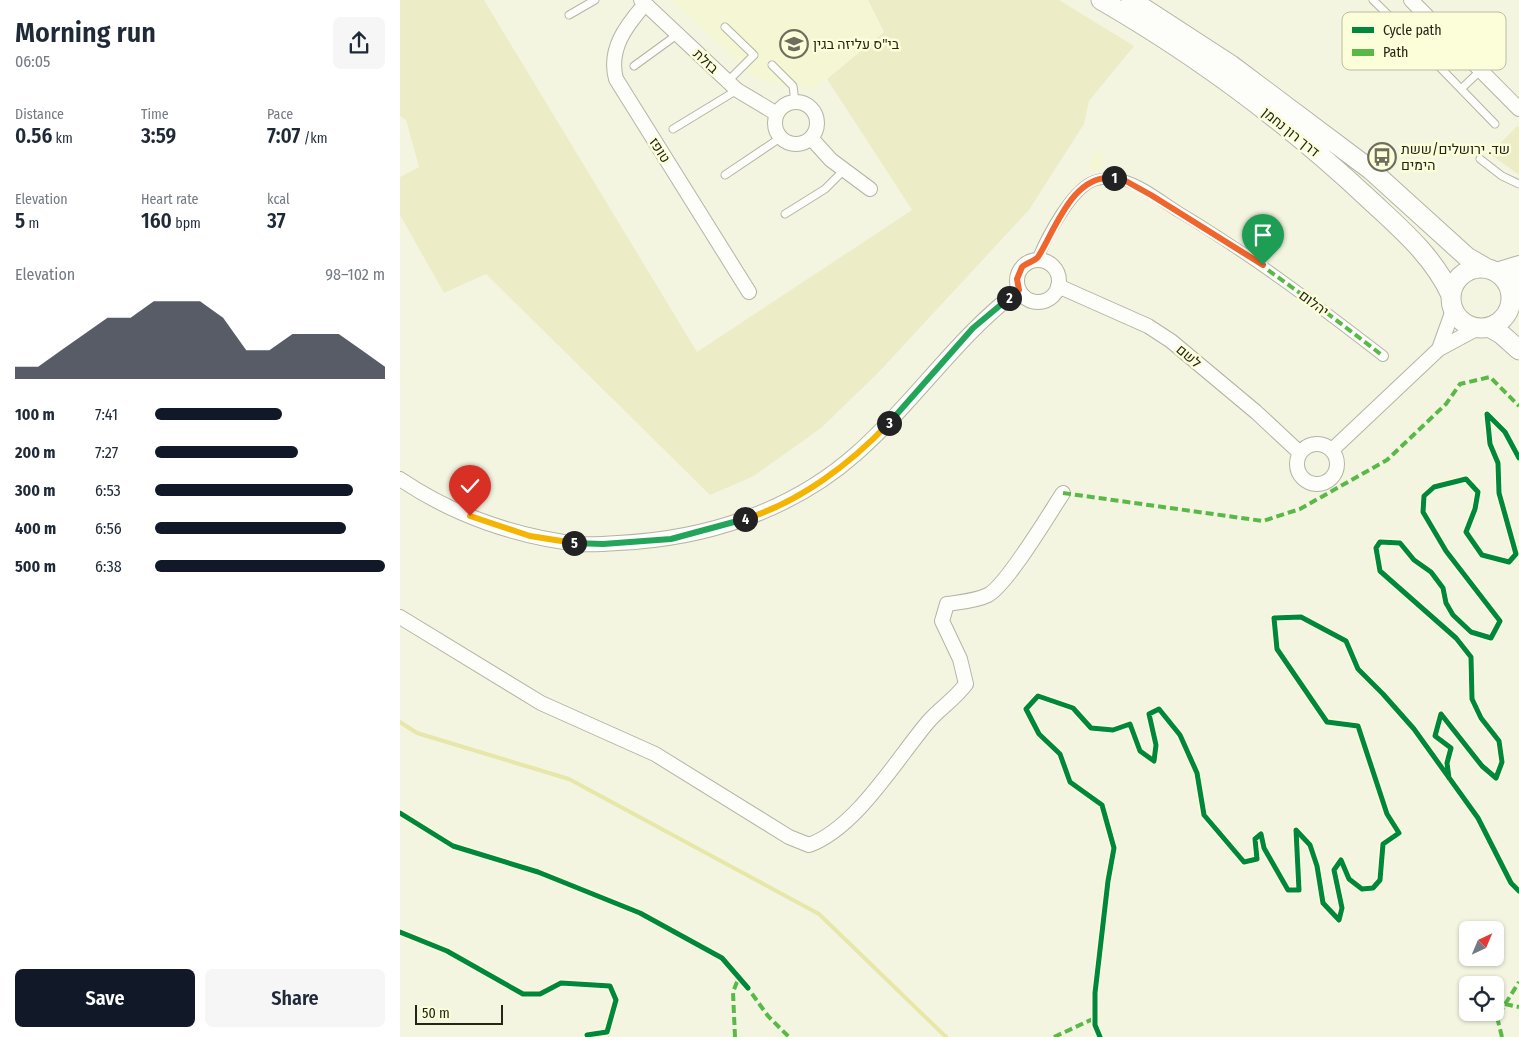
<!DOCTYPE html>
<meta charset="utf-8">
<style>
body{margin:0;font-family:"Fira Sans Condensed",Heebo,sans-serif;background:#f6f6f7;color:#1f2937;height:100vh;display:flex;flex-direction:column;font-size:19px;white-space:nowrap}
*{box-sizing:border-box;margin:0}
p{font-size:16px;color:#747a83}
.icon{flex:none;width:28px;height:28px;fill:none;stroke:currentColor;stroke-width:2;stroke-linecap:round;stroke-linejoin:round}
.map{position:relative;flex:1;overflow:hidden}
.details{display:flex;flex-direction:column;background:#fff;width:400px}
.details>*{flex:none}
.needle{width:32px;rotate:44deg}
.tools{position:absolute;left:1059px;top:921px;display:grid;gap:10px}
.tools a{display:grid;place-items:center;width:45px;height:45px;border-radius:8px;background:#fff;box-shadow:0 1px 4px #0004;font-size:25px}
.scale{position:absolute;left:15px;bottom:12px;width:88px;box-sizing:border-box;padding-left:5px;border:2px solid #242517;border-top:0;font-size:14px;line-height:18px;white-space:nowrap;color:#242517;-webkit-text-stroke:4px #fcfdd9;paint-order:stroke}
.pin{position:absolute;display:grid;place-items:center;width:42px;height:42px;color:#fff;margin:-51px -21px;border-radius:50% 50% 50% 0;rotate:-45deg;box-shadow:0 0 5px #0007}
.pin .icon{rotate:45deg}
.km{position:absolute;width:25px;height:25px;margin:-12px;border-radius:50%;background:#222;color:#fff;font-size:14px;line-height:25px;text-align:center}
.round{display:grid;place-items:center;flex:none;width:52px;height:52px;border-radius:8px;background:#f6f6f7}
.headline{display:flex;align-items:center;justify-content:space-between;height:85px;padding:0 15px}
h1{font-size:28px;font-weight:600;line-height:38px}
.figures{display:grid;grid-template-columns:repeat(3,1fr);gap:8px;height:85px;padding:5px 15px}
.figures div{display:grid;align-content:center}
.figures b{font-size:21px;font-weight:600}
.figures small{font-size:14px;font-weight:400}
.figures p{font-size:14px}
.chart{height:140px;padding:10px 15px}
.chart p{display:flex;justify-content:space-between}
.chart svg{width:100%;height:90px;margin-top:5px;fill:#111827;opacity:.7}
.primary-button{display:flex;gap:10px;margin-top:auto;padding:10px 15px}
.primary-button a{flex:1;height:58px;border-radius:8px;background:#111827;color:#fff;font-size:20px;font-weight:600;line-height:58px;text-align:center}
.primary-button a+a{background:#f6f6f7;color:#1f2937}
ul{padding:0 15px;list-style:none;font-size:16px}
li{display:grid;grid-template-columns:80px 60px 1fr;align-items:center;height:38px}
li i{height:12px;border-radius:6px;background:#111827}
main{display:flex;flex:1;min-height:0}
.map>svg:first-child{display:block}
</style>
<main>
<section class="details">
<div class="headline"><div><h1>Morning run</h1><p>06:05</p></div><a class="round"><svg class="icon" aria-label="share" viewBox="0 0 24 24"><path d="M12 15V3M7 8l5-5 5 5M5 13v7h14v-7"/></svg></a></div>
<div class="figures">
<div><p>Distance</p><b>0.56<small> km</small></b></div>
<div><p>Time</p><b>3:59</b></div>
<div><p>Pace</p><b>7:07<small> /km</small></b></div>
</div>
<div class="figures">
<div><p>Elevation</p><b>5<small> m</small></b></div>
<div><p>Heart rate</p><b>160<small> bpm</small></b></div>
<div><p>kcal</p><b>37</b></div>
</div>
<div class="chart"><p><span>Elevation</span>98–102 m</p>
<svg viewBox="0 0 160 44" preserveAspectRatio="none"><path d="M0 44V38L10 38L20 30L30 22L40 14L50 14L60 6L70 6L80 6L90 14L100 30L110 30L120 22L130 22L140 22L150 30L160 38V44z"/></svg>
</div>
<ul>
<li><b>100 m</b>7:41<i style="width:55%"></i></li>
<li><b>200 m</b>7:27<i style="width:62%"></i></li>
<li><b>300 m</b>6:53<i style="width:86%"></i></li>
<li><b>400 m</b>6:56<i style="width:83%"></i></li>
<li><b>500 m</b>6:38<i style="width:100%"></i></li>
</ul>
<div class="primary-button"><a>Save</a><a>Share</a></div>
</section>
<div class="map">
<svg width="1119" height="1037" viewBox="0 0 1119 1037">
<rect width="100%" height="100%" fill="#f4f5e1"/>
<path fill="#f4f6d4" d="M 271,0 L 467,0 L 483,32 L 413,90 L 400,86 L 384,86 L 362,80 L 351,74 Z
M 696,150 L 706,155 L 698,173 L 688,168 Z"/>
<path fill="#ecedc6" d="M 0,0 L 84,0 L 297,352 L 512,210 L 427,79 L 484,32 L 468,0 L 659,0 L 734,46 L 689,101 L 684,124 L 629,210 L 477,374 L 421,428 L 354,476 L 310,495 L 86,274 L 44,293 L 0,215 L 0,177 L 19,167 L 6,120 L 0,116 Z
M 1117,126 L 1119,127 L 1119,175 L 1090,154 Z"/>
<g fill="none" stroke-linecap="round" stroke-linejoin="round">
<path stroke="#e6e7a8" stroke-width="4" d="M 0,722 L 17,733 L 169,779 L 419,914 L 546,1037"/>
<defs>
<path id="service" d="M 973,0 L 1010,36
M 169,15 L 195,0
M 325,27 L 354,55 L 328,81
M 1027,54 L 1095,124
M 372,65 L 393,86 L 395,102
M 234,66 L 278,34
M 1061,89 L 1081,70
M 273,129 L 337,90
M 1080,159 L 1102,176 L 1119,184
M 325,175 L 380,138
M 385,214 L 425,189 L 443,171"/>
<path id="pedestrian" d="M 637,260 C 646,238 673,185 697,180 C 705,178 715,177 723,180 C 740,184 763,202 779,212 C 851,255 917,305 983,356"/>
<path id="minor" d="M 241,0 L 337,90 L 377,114
M 1011,0 L 1119,109
M 245,4 C 226,26 208,49 216,79 L 349,292
M375 123a21 21 0 1 1 42 0a21 21 0 1 1-42 0Z
M 411,138 L 431,160 L 470,189
M617 281a21 21 0 1 1 42 0a21 21 0 1 1-42 0Z
M 658,286 L 748,326 L 771,341 L 856,412 L 900,453
M 1039,349 L 1053,310
M897 464a20 20 0 1 1 40 0a20 20 0 1 1-40 0Z
M 932,450 L 1039,349 L 1078,328
M 0,479 C 53,515 116,537 180,544 C 192,545 205,544 218,543 C 304,539 391,512 457,453 C 515,402 557,336 619,290
M 0,617 L 141,703 L 255,754 L 389,837 L 409,845 C 456,828 496,760 528,722 C 540,708 554,700 566,684 L 560,659 L 542,621 L 547,604 C 560,602 576,601 588,595 C 607,585 649,514 663,493"/>
<path id="tertiary" d="M 1096,272 L 1119,265
M 1111,294 L 1119,283"/>
<path id="secondary" d="M 701,0 C 798,56 889,124 971,201 C 1001,229 1033,256 1051,295
M 731,0 L 831,65 L 971,170 L 1067,257 L 1086,268
M1051 298a30 30 0 1 1 60 0a30 30 0 1 1-60 0Z
M 1089,327 L 1101,334 L 1119,350"/>
</defs>
<use href="#service" stroke="#b3b4a4" stroke-width="9"/>
<use href="#pedestrian" stroke="#b3b4a4" stroke-width="12"/>
<use href="#minor" stroke="#b3b4a4" stroke-width="16"/>
<use href="#tertiary" stroke="#b3b4a4" stroke-width="20"/>
<use href="#secondary" stroke="#b3b4a4" stroke-width="21"/>
<use href="#service" stroke="#fdfefa" stroke-width="7"/>
<use href="#pedestrian" stroke="#fdfefa" stroke-width="10"/>
<use href="#minor" stroke="#fdfefa" stroke-width="14"/>
<use href="#tertiary" stroke="#fdfefa" stroke-width="18"/>
<use href="#secondary" stroke="#fdfefa" stroke-width="19"/>
<path stroke="#58b947" stroke-width="4" stroke-dasharray="8 4" stroke-linecap="butt" d="M 637,260 C 646,238 673,185 697,180 C 705,178 715,177 723,180 C 740,184 763,202 779,212 C 851,255 917,305 983,356
M 663,493 L 863,521 L 900,509 L 987,460 L 1046,404 L 1060,384 L 1090,377 L 1119,406
M 345,984 L 368,1016 L 389,1037
M 1105,1004 L 1119,1007
M 335,1037 L 333,992 L 339,977
M 654,1037 L 695,1018
M 1102,1037 L 1097,1017 L 1119,982"/>
<defs>
<path id="cycleway" d="M 1049,778 L 1047,763 L 1051,748 L 1035,736 L 1041,714 L 1082,766 L 1096,778 L 1102,762 L 1099,741 L 1081,718 L 1072,699 L 1071,657 L 1056,638 L 980,571 L 976,548 L 980,542 L 1000,543 L 1014,560 L 1031,572 L 1043,588 L 1046,603 L 1053,615 L 1071,632 L 1091,638 L 1100,621 L 1046,551 L 1023,512 L 1024,496 L 1034,487 L 1066,479 L 1078,492 L 1075,509 L 1066,532 L 1082,555 L 1109,562 L 1116,554 L 1099,493 L 1098,463 L 1090,444 L 1087,414 L 1105,432 L 1119,458
M 0,813 L 53,846 L 138,872 L 240,913 L 322,958 L 348,988
M 0,932 L 47,951 L 123,994 L 140,994 L 161,983 L 210,986 L 216,1000 L 207,1032 L 187,1035 L 188,1037
M 700,1037 L 695,1025 L 695,993 L 708,881 L 714,848 L 702,805 L 670,782 L 660,754 L 639,734 L 626,709 L 638,696 L 673,708 L 691,728 L 713,730 L 730,724 L 740,751 L 754,761 L 756,745 L 749,714 L 759,709 L 780,735 L 797,773 L 804,815 L 844,862 L 857,859 L 855,839 L 861,834 L 864,848 L 888,890 L 899,890 L 896,830 L 910,845 L 917,866 L 923,903 L 939,920 L 942,908 L 934,870 L 941,860 L 949,879 L 962,889 L 973,888 L 980,880 L 983,844 L 999,833 L 987,814 L 958,726 L 927,722 L 877,649 L 874,618 L 901,617 L 946,641 L 958,669 L 983,694 L 1014,729 L 1078,818 L 1111,883 L 1119,891"/>
</defs>
<use href="#cycleway" stroke="#fcfdd9" stroke-width="8"/>
<use href="#cycleway" stroke="#00873e" stroke-width="5"/>
</g>
<g fill="none" stroke-linecap="round" stroke-linejoin="round">
<defs>
<path id="split-1" d="M 714,178 L 724,180 L 751,195 L 863,265"/>
<path id="split-2" d="M 609,298 L 619,290 L 617,279 L 622,267 C 626,263 635,261 638,257 C 655,230 673,173 714,178"/>
<path id="split-3" d="M 489,423 L 573,328 L 609,298"/>
<path id="split-4" d="M 345,519 C 400,502 450,464 489,423"/>
<path id="split-5" d="M 174,543 L 203,544 L 271,539 L 345,519"/>
<path id="split-6" d="M 70,516 L 130,536 L 174,543"/>
</defs>
<use href="#split-1" stroke="#fff" stroke-width="10"/>
<use href="#split-2" stroke="#fff" stroke-width="10"/>
<use href="#split-3" stroke="#fff" stroke-width="10"/>
<use href="#split-4" stroke="#fff" stroke-width="10"/>
<use href="#split-5" stroke="#fff" stroke-width="10"/>
<use href="#split-6" stroke="#fff" stroke-width="10"/>
<use href="#split-1" stroke="#f0652b" stroke-width="6"/>
<use href="#split-2" stroke="#f0652b" stroke-width="6"/>
<use href="#split-3" stroke="#22a559" stroke-width="6"/>
<use href="#split-4" stroke="#f5b400" stroke-width="6"/>
<use href="#split-5" stroke="#22a559" stroke-width="6"/>
<use href="#split-6" stroke="#f5b400" stroke-width="6"/>
</g>
<defs>
<symbol id="school-ring" viewBox="-11 -11 22 22"><circle r="9.5" fill="#fcfdd9" stroke="#6d6e5e" stroke-width="1.5"/><path d="M0-5L7-2L0 1L-7-2ZM-4 1L0 2.5L4 1V4Q0 6-4 4Z" fill="#6d6e5e"/></symbol>
<symbol id="bus-ring" viewBox="-11 -11 22 22"><circle r="9.5" fill="#fcfdd9" stroke="#6d6e5e" stroke-width="1.5"/><path d="M-5-6H5V4H4V6H2V4H-2V6H-4V4H-5ZM-3.5-4V0h7V-4ZM-3.5 1.2v1.5H-2V1.2ZM2 1.2v1.5H3.5V1.2Z" fill="#6d6e5e"/></symbol>
</defs>
<g fill-rule="evenodd">
<use href="#school-ring" x="378" y="28" width="32" height="32"/>
<use href="#bus-ring" x="966" y="141" width="32" height="32"/>
</g>
<g text-anchor="middle" stroke-width="5" stroke-linejoin="round" paint-order="stroke">
<g font-size="14" fill="#242517" stroke="#fcfdd9" text-anchor="start">
<text x="413" y="49">בי"ס עליזה בגין</text>
<text x="1001" y="154">שד. ירושלים/ששת<tspan x="1001" dy="16">הימים</tspan></text>
</g>
<g font-size="14" fill="#242517" stroke="#fcfdd9">
<text transform="translate(306 61) rotate(43)" y="5">בזלת</text>
<text transform="translate(891 132) rotate(39)" y="5">דרך רון נחמן</text>
<text transform="translate(260 150) rotate(58)" y="5">טופז</text>
<text transform="translate(914 303) rotate(37)" y="5">יהלום</text>
<text transform="translate(789 356) rotate(40)" y="5">לשם</text>
</g>
</g>
<rect x="942" y="12" width="164" height="58" rx="8" fill="#fcfdd9" stroke="#bbbc9f" stroke-width="1"/>
<rect x="952" y="27" width="22" height="6" fill="#00873e"/>
<rect x="952" y="49" width="22" height="7" fill="#58b947"/>
<g font-size="14" fill="#242517">
<text x="983" y="35">Cycle path</text>
<text x="983" y="57">Path</text>
</g>
</svg>
<div class="tools">
<a><svg class="needle" viewBox="-14 -14 28 28"><path d="M0-13l5 13h-10z" fill="#e53935"/><path d="M0 13l5-13h-10z" fill="#747a83"/></svg></a>
<a><svg class="icon" aria-label="locate" viewBox="0 0 24 24"><circle cx="12" cy="12" r="6"/><path d="M12 2v4M12 18v4M2 12h4M18 12h4"/></svg></a>
</div>
<div class="scale">50 m</div>
<div class="pin" style="left:863px;top:265px;background:#1e9e55"><svg class="icon" aria-label="arrive" viewBox="0 0 24 24"><path d="M6 21V4h12l-3 4 3 4H6"/></svg></div>
<div class="pin" style="left:70px;top:516px;background:#d93025"><svg class="icon" aria-label="check" viewBox="0 0 24 24"><path d="M5 12l5 5 9-10"/></svg></div>
<b class="km" style="left:714px;top:178px">1</b>
<b class="km" style="left:609px;top:298px">2</b>
<b class="km" style="left:489px;top:423px">3</b>
<b class="km" style="left:345px;top:519px">4</b>
<b class="km" style="left:174px;top:543px">5</b>
</div>
</main>
